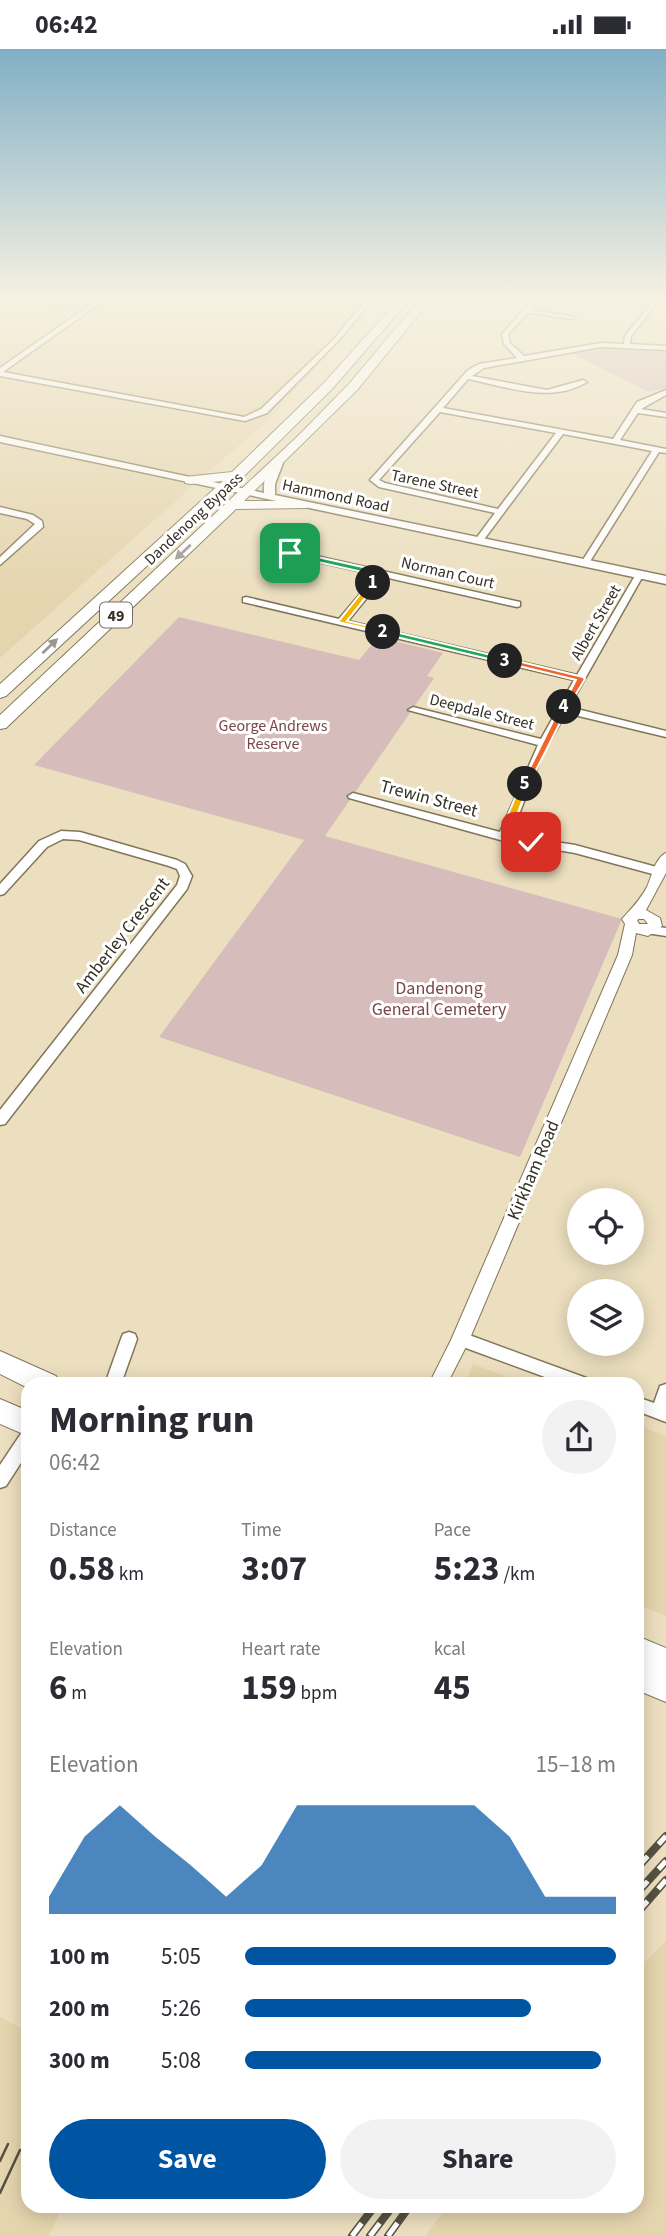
<!DOCTYPE html>
<meta charset="utf-8">
<style>
body{margin:0;font-family:"Source Sans 3",sans-serif;background:#f2f2f3;color:#2b2b33;height:100vh;display:flex;flex-direction:column;font-size:26px;white-space:nowrap}
*{box-sizing:border-box;margin:0}
p{font-size:23px;color:#7c7c81}
.icon{flex:none;width:38px;height:38px;fill:none;stroke:currentColor;stroke-width:2;stroke-linecap:round;stroke-linejoin:round}
.map{position:relative;flex:1;overflow:hidden}
.side{position:absolute;left:21px;top:1328px;width:623px;height:836px;display:flex;flex-direction:column;background:#fff;border-radius:21px;box-shadow:0 4px 18px #0003}
.side>*{flex:none}
.buttons{position:absolute;left:567px;top:1139px;display:grid;gap:14px}
.buttons a{display:grid;place-items:center;width:77px;height:77px;border-radius:50%;background:#fff;box-shadow:0 4px 18px #0003;font-size:35px}
.pin{position:absolute;display:grid;place-items:center;width:60px;height:60px;color:#fff;margin:-30px;border-radius:14px;box-shadow:0 4px 10px #0006}
.km{position:absolute;width:35px;height:35px;margin:-18px;border-radius:50%;background:#222;color:#fff;font-size:19px;line-height:35px;text-align:center}
.round{display:grid;place-items:center;flex:none;width:74px;height:74px;border-radius:37px;background:#f2f2f3}
.summary{display:flex;align-items:center;justify-content:space-between;height:119px;padding:0 28px}
h1{font-size:38px;font-weight:700;line-height:52px}
.metrics{display:grid;grid-template-columns:repeat(3,1fr);gap:10px;height:119px;padding:7px 28px}
.metrics div{display:grid;align-content:center}
.metrics b{font-size:35px;font-weight:700}
.metrics small{font-size:19px;font-weight:400}
.metrics p{font-size:19px}
.chart{height:196px;padding:14px 28px}
.chart p{display:flex;justify-content:space-between}
.chart svg{width:100%;height:126px;margin-top:7px;fill:#0055a3;opacity:.7}
.primary-button{display:flex;gap:14px;margin-top:auto;padding:14px 28px}
.primary-button a{flex:1;height:80px;border-radius:42px;background:#0055a3;color:#fff;font-size:28px;font-weight:700;line-height:80px;text-align:center}
.primary-button a+a{background:#f2f2f3;color:#2b2b33}
ul{padding:0 28px;list-style:none;font-size:23px}
li{display:grid;grid-template-columns:112px 84px 1fr;align-items:center;height:52px}
li i{height:18px;border-radius:9px;background:#0055a3}
.status{display:flex;justify-content:space-between;align-items:center;height:49px;padding:0 35px;background:#fff;direction:ltr}
.status svg{height:19px;fill:currentColor}
.map>svg:first-child{display:block}
</style>
<div class="status"><b>06:42</b><svg viewBox="0 0 49 12"><path d="M0 12V9h3v3zM5 12V6h3v6zM10 12V3h3v9zM15 12V0h3v12zM26 1h20v11H26zM47 4h2v5h-2z"/></svg></div>
<div class="map">
<svg width="666" height="2187" viewBox="0 0 666 2187">
<rect width="100%" height="100%" fill="#ecdfbf"/>
<path fill="#e5d5ae" d="M 0,247 L 380,247 L 265,375 L 207,424 L 0,609 Z
M 473,1315 L 527,1335 L 465,1335 Z
M 637,1376 L 666,1387 L 666,1567 L 637,1555 Z
M 666,1892 L 666,2187 L 425,2187 L 447,2158 L 637,2158 L 637,1921 Z
M 0,1968 L 28,1983 L 28,2158 L 62,2158 L 49,2187 L 0,2187 Z"/>
<path fill="#d6bcbb" d="M 0,247 L 93,247 L 74,260 L 64,261 L 0,249 Z
M 614,298 L 666,302 L 666,339 L 649,343 L 571,304 Z
M 179,568 L 359,611 L 378,588 L 443,604 L 427,627 L 434,629 L 325,787 L 622,870 L 520,1108 L 159,988 L 304,791 L 34,716 Z"/>
<g fill="none" stroke-linecap="round" stroke-linejoin="round">
<defs>
<path id="minor" d="M 103,247 L 110,247 L 3,323 L 244,368 L 261,360 L 335,289 L 364,253 L 334,247 L 367,250 L 369,247 L 376,247 L 339,291 L 267,364 L 245,372 L 0,327 L 0,319 Z
M 536,247 L 543,247 L 531,261 L 576,268 L 573,270 L 528,264 L 508,285 L 510,294 L 524,307 L 601,294 L 624,295 L 625,287 L 655,250 L 660,251 L 631,287 L 630,295 L 666,297 L 666,301 L 601,298 L 484,319 L 472,327 L 547,341 L 583,331 L 587,333 C 551,355 507,338 468,330 L 443,359 L 613,390 L 637,353 L 666,341 L 666,346 L 641,360 L 666,364 L 666,368 L 638,364 L 620,391 L 666,400 L 666,404 L 659,403 L 589,514 L 585,517 L 581,514 L 652,402 L 563,385 L 482,493 L 479,494 L 475,491 L 495,464 L 379,438 L 370,431 L 468,321 L 479,315 L 517,309 L 504,295 L 502,285 ZM 440,363 L 556,384 L 498,460 L 385,434 L 379,431 Z
M 0,458 L 33,466 L 42,472 L 43,478 L 0,516 L 0,508 L 35,475 L 27,470 L 0,464 Z
M 290,501 L 520,553 L 520,557 L 517,558 L 384,528 L 348,572 L 577,626 L 636,525 L 643,523 L 644,525 L 569,658 L 666,682 L 666,688 L 566,664 L 542,706 L 511,786 L 575,796 L 664,820 L 664,826 L 660,827 L 575,804 L 504,792 L 349,749 L 348,747 L 353,744 L 500,783 L 538,696 L 408,661 L 413,658 L 541,690 L 574,631 L 243,553 L 243,549 L 246,548 L 339,570 L 376,526 L 287,506 L 286,504 Z
M 61,782 L 80,783 L 177,811 L 185,815 L 192,827 L 187,840 L 5,1075 L 0,1076 L 0,1061 L 177,836 L 180,827 L 177,820 L 169,817 L 79,791 L 63,790 L 47,798 L 4,845 L 0,846 L 0,835 L 39,792 Z
M 650,877 L 666,879 L 666,887 L 646,884 L 644,881 Z
M 129,1283 L 135,1285 L 137,1290 L 121,1335 L 105,1335 L 121,1290 L 123,1285 Z
M 461,1283 L 589,1330 L 591,1335 L 564,1335 L 455,1295 L 453,1290 L 455,1285 Z
M 666,1335 L 666,1373 L 637,1362 L 637,1348 L 654,1354 L 660,1337 Z
M 28,1380 L 28,1403 L 6,1437 L 0,1439 L 0,1416 L 22,1383 Z"/>
<path id="tertiary" d="M 666,804 L 666,824 L 646,861 L 660,869 L 662,877 L 648,887 L 636,884 L 632,906 L 468,1294 L 447,1335 L 429,1335 L 451,1291 L 618,906 L 625,875 L 622,870 C 631,860 640,851 647,838 C 652,827 655,809 666,804 ZM 639,870 L 644,870 L 648,875 L 639,875 L 637,871 Z"/>
<path id="secondary" d="M 0,387 L 264,444 C 263,433 267,415 277,411 L 283,414 L 275,435 L 275,446 L 666,527 L 666,535 L 0,393 Z"/>
<path id="trunk" d="M 402,247 L 413,247 L 332,340 L 241,430 L 6,647 L 0,649 L 0,635 L 223,432 L 190,435 L 185,434 L 185,428 L 232,423 L 324,334 Z
M 423,247 L 434,247 L 357,341 L 244,452 L 302,452 L 309,456 L 307,459 L 236,460 L 6,679 L 0,680 L 0,666 L 299,386 L 349,335 Z
M 0,1302 L 56,1327 L 60,1335 L 28,1335 L 28,1339 L 0,1325 Z
M 0,1350 L 28,1362 L 28,1387 L 0,1375 Z
M 637,1587 L 666,1599 L 666,1653 L 637,1641 Z"/>
</defs>
<use href="#minor" stroke="#817659" stroke-width="3"/>
<use href="#tertiary" stroke="#817659" stroke-width="2"/>
<use href="#secondary" stroke="#817659" stroke-width="3"/>
<use href="#trunk" stroke="#817659" stroke-width="2"/>
<use href="#minor" fill="#fff" fill-rule="evenodd"/>
<use href="#tertiary" fill="#fff" fill-rule="evenodd"/>
<use href="#secondary" fill="#fff" fill-rule="evenodd"/>
<use href="#trunk" fill="#fff" fill-rule="evenodd"/>
<path stroke="#575141" stroke-width="2.5" d="M 0,2112 L 8,2095
M 0,2144 L 20,2101"/>
<defs>
<path id="rail" d="M 637,1819 L 666,1787
M 637,1844 L 666,1812
M 637,1864 L 666,1831
M 352,2187 L 374,2158
M 370,2187 L 392,2158
M 388,2187 L 409,2158"/>
</defs>
<use href="#rail" stroke="#575141" stroke-width="8"/>
<use href="#rail" stroke="#fff" stroke-width="5" stroke-dasharray="16" stroke-linecap="butt"/>
</g>
<defs><path id="oneway-solid" d="M-6-.8H1V-3.2L6.5 0L1 3.2V.8H-6Z" transform="scale(1.75)"/></defs>
<g fill="#9a9892">
<use href="#oneway-solid" transform="translate(183 503) rotate(137)"/>
<use href="#oneway-solid" transform="translate(50 597) rotate(-44)"/>
</g>
<linearGradient id="sky" x2="0" y2="1"><stop stop-color="#81afc5"/><stop offset="0.45" stop-color="#f6f1e2"/><stop offset="1" stop-color="#f6f1e2" stop-opacity="0"/></linearGradient>
<rect width="666" height="553" fill="url(#sky)"/>
<path fill="#22a559" stroke="#fff" stroke-width="2" d="M 290,502 L 381,522 L 385,525 L 373,537 L 369,534 L 376,526 L 287,506 Z"/>
<path fill="#f5b400" stroke="#fff" stroke-width="2" d="M 370,533 L 377,534 L 347,572 L 386,581 L 386,584 L 338,573 Z"/>
<path fill="#22a559" stroke="#fff" stroke-width="2" d="M 383,580 L 508,610 L 509,612 L 505,614 L 380,584 Z"/>
<path fill="#f0652b" stroke="#fff" stroke-width="2" d="M 505,609 L 583,628 L 585,630 L 567,660 L 561,660 L 576,631 L 503,613 Z"/>
<path fill="#f0652b" stroke="#fff" stroke-width="2" d="M 564,656 L 568,658 L 529,735 L 521,737 L 560,658 Z"/>
<path fill="#f5b400" stroke="#fff" stroke-width="2" d="M 521,734 L 529,735 L 509,786 L 535,791 L 536,793 L 531,796 L 499,788 Z"/>
<g text-anchor="middle" stroke-width="6" stroke-linejoin="round" paint-order="stroke">
<g font-size="16" fill="#353024" stroke="#fff">
<text transform="translate(435 434) rotate(12)" y="6">Tarene Street</text>
<text transform="translate(336 446) rotate(12)" y="6">Hammond Road</text>
<text transform="translate(193 469) rotate(-43)" y="6">Dandenong Bypass</text>
<text transform="translate(448 523) rotate(13)" y="6">Norman Court</text>
<text transform="translate(595 573) rotate(-60)" y="6">Albert Street</text>
<text transform="translate(482 662) rotate(14)" y="6">Deepdale Street</text>
</g>
<rect fill="#fff" stroke="#726e66" stroke-width="2" x="100" y="553.5" width="32" height="25" rx="5"/>
<g font-size="16" font-weight="bold" fill="#353024">
<text x="116" y="572">49</text>
</g>
<g font-size="16" fill="#7c4644" stroke="#fff">
<text x="273" y="682">George Andrews<tspan x="273" dy="18">Reserve</tspan></text>
</g>
<g font-size="18" fill="#353024" stroke="#fff">
<text transform="translate(429 749) rotate(15)" y="6">Trewin Street</text>
<text transform="translate(122 886) rotate(-52)" y="6">Amberley Crescent</text>
<text transform="translate(533 1121) rotate(-67)" y="6">Kirkham Road</text>
</g>
<g font-size="18" fill="#7c4644" stroke="#fff">
<text x="439" y="945">Dandenong<tspan x="439" dy="21">General Cemetery</tspan></text>
</g>
</g>
</svg>
<div class="buttons">
<a><svg class="icon" aria-label="locate" viewBox="0 0 24 24"><circle cx="12" cy="12" r="6"/><path d="M12 2v4M12 18v4M2 12h4M18 12h4"/></svg></a>
<a><svg class="icon" aria-label="layers" viewBox="0 0 24 24"><path d="M12 4l9 5-9 5-9-5zM3 14l9 5 9-5"/></svg></a>
</div>
<div class="pin" style="left:290px;top:504px;background:#1e9e55"><svg class="icon" aria-label="arrive" viewBox="0 0 24 24"><path d="M6 21V4h12l-3 4 3 4H6"/></svg></div>
<div class="pin" style="left:531px;top:793px;background:#d93025"><svg class="icon" aria-label="check" viewBox="0 0 24 24"><path d="M5 12l5 5 9-10"/></svg></div>
<b class="km" style="left:373px;top:534px">1</b>
<b class="km" style="left:383px;top:583px">2</b>
<b class="km" style="left:505px;top:612px">3</b>
<b class="km" style="left:564px;top:658px">4</b>
<b class="km" style="left:525px;top:735px">5</b>
<section class="side">
<div class="summary"><div><h1>Morning run</h1><p>06:42</p></div><a class="round"><svg class="icon" aria-label="share" viewBox="0 0 24 24"><path d="M12 15V3M7 8l5-5 5 5M5 13v7h14v-7"/></svg></a></div>
<div class="metrics">
<div><p>Distance</p><b>0.58<small> km</small></b></div>
<div><p>Time</p><b>3:07</b></div>
<div><p>Pace</p><b>5:23<small> /km</small></b></div>
</div>
<div class="metrics">
<div><p>Elevation</p><b>6<small> m</small></b></div>
<div><p>Heart rate</p><b>159<small> bpm</small></b></div>
<div><p>kcal</p><b>45</b></div>
</div>
<div class="chart"><p><span>Elevation</span>15–18 m</p>
<svg viewBox="0 0 160 44" preserveAspectRatio="none"><path d="M0 44V38L10 17L20 6L30 17L40 27L50 38L60 27L70 6L80 6L90 6L100 6L110 6L120 6L130 17L140 38L150 38L160 38V44z"/></svg>
</div>
<ul>
<li><b>100 m</b>5:05<i style="width:100%"></i></li>
<li><b>200 m</b>5:26<i style="width:77%"></i></li>
<li><b>300 m</b>5:08<i style="width:96%"></i></li>
</ul>
<div class="primary-button"><a>Save</a><a>Share</a></div>
</section>
</div>
